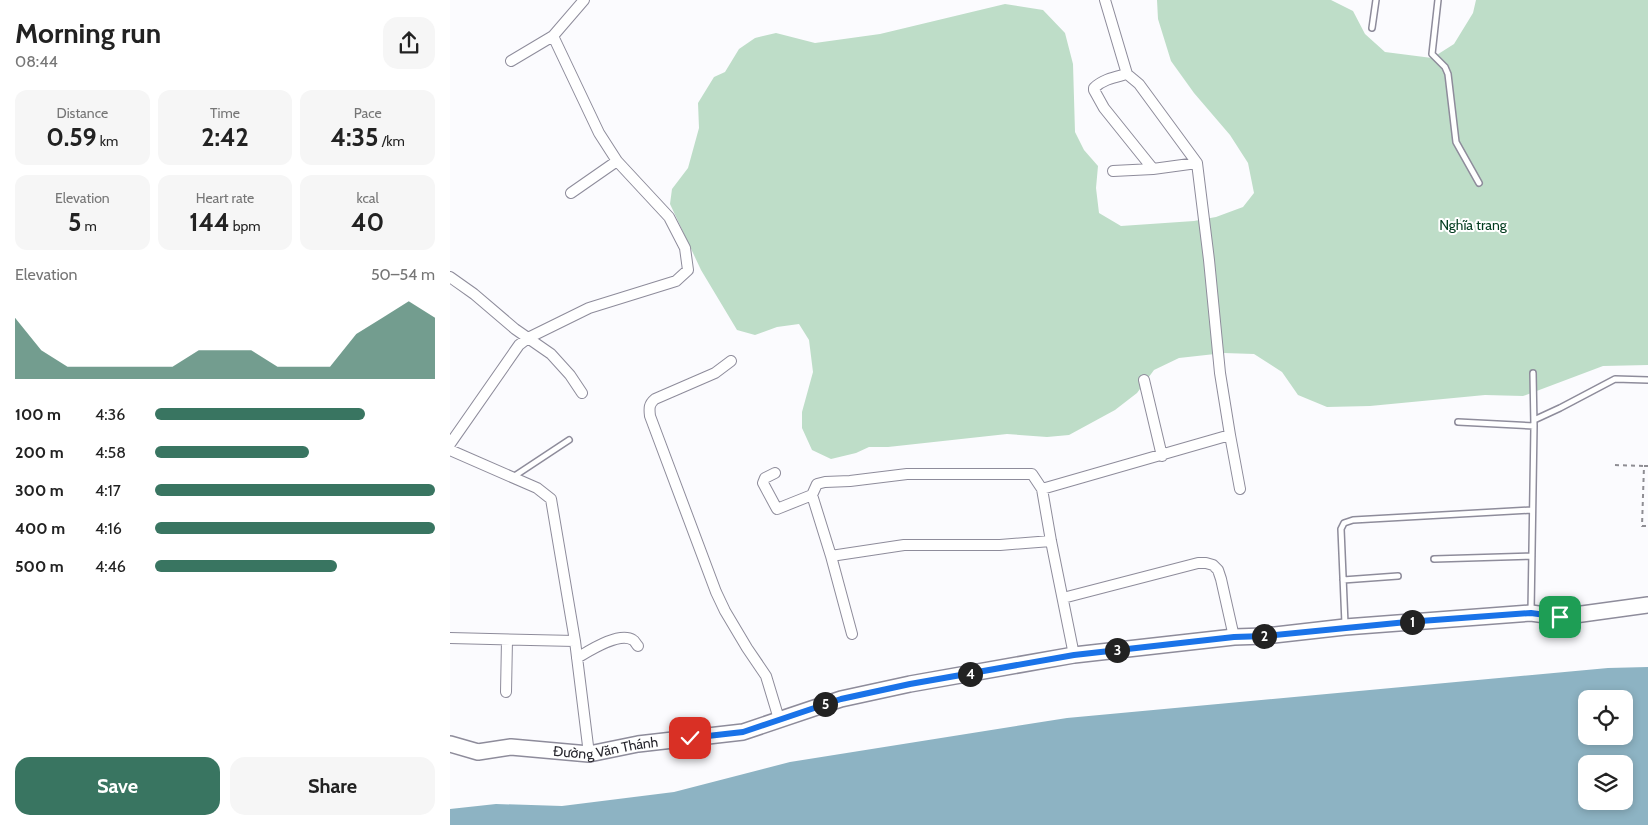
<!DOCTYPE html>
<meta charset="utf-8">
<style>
body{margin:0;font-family:Cabin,sans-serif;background:#f6f6f6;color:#222;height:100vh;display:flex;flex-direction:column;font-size:19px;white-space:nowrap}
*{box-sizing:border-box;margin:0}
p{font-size:16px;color:#767676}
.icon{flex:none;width:28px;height:28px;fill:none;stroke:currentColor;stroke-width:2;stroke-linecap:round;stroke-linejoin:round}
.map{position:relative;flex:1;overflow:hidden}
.side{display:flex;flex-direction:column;background:#fff;width:450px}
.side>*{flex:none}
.tools{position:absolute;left:1128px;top:690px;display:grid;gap:10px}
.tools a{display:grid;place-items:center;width:55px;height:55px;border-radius:10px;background:#fff;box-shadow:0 2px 8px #0003;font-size:25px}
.pin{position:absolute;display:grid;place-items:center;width:42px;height:42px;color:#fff;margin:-21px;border-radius:10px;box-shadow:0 2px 8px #0006}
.km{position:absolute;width:25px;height:25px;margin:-12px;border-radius:50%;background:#222;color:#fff;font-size:14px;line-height:25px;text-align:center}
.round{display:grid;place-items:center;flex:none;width:52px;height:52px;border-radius:15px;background:#f6f6f6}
.overview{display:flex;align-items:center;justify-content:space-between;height:85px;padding:0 15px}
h1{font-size:28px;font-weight:800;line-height:38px}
.metrics{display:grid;grid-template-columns:repeat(3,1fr);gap:8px;height:85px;padding:5px 15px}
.metrics div{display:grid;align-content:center;border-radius:12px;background:#f6f6f6;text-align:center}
.metrics b{font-size:25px;font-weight:800}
.metrics small{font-size:14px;font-weight:400}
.metrics p{font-size:14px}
.chart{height:140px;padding:10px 15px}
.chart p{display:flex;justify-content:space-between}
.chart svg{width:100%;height:90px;margin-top:5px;fill:#397561;opacity:.7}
.cta{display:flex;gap:10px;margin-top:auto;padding:10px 15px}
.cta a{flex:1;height:58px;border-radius:15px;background:#397561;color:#fff;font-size:20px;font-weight:800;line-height:58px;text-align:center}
.cta a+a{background:#f6f6f6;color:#222}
ul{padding:0 15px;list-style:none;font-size:16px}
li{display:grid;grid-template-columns:80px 60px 1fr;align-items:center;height:38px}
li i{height:12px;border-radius:6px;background:#397561}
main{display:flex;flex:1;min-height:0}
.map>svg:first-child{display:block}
</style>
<main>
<section class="side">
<div class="overview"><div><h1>Morning run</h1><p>08:44</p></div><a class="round"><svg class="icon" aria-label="share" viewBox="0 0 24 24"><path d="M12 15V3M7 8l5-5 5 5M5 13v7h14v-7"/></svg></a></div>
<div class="metrics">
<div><p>Distance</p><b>0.59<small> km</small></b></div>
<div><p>Time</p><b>2:42</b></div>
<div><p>Pace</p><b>4:35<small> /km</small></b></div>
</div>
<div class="metrics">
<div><p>Elevation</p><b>5<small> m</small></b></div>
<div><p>Heart rate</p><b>144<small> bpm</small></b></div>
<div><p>kcal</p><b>40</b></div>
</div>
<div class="chart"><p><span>Elevation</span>50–54 m</p>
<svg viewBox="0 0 160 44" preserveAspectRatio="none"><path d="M0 44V14L10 30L20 38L30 38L40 38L50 38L60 38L70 30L80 30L90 30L100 38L110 38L120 38L130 22L140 14L150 6L160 14V44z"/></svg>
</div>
<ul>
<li><b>100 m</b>4:36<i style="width:75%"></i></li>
<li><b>200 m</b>4:58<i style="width:55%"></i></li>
<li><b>300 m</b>4:17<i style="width:100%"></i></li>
<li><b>400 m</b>4:16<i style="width:100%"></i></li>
<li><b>500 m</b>4:46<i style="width:65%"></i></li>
</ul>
<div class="cta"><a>Save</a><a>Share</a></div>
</section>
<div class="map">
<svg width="1198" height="825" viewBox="0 0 1198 825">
<rect width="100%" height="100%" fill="#fbfbfe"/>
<path fill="#beddc8" d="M 707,0 L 881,0 L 903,11 L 915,34 L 935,52 L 982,58 L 1004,44 L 1023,13 L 1026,0 L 1198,0 L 1198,365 L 1153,366 L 1073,396 L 1035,395 L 920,406 L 877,407 L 848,395 L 832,372 L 804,354 L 774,353 L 729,358 L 704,370 L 687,393 L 665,410 L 619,435 L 597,437 L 557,434 L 438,447 L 419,447 L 406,453 L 381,459 L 362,450 L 352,428 L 352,412 L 363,372 L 359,340 L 349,324 L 327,327 L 305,335 L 287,330 L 251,270 L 220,204 L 222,189 L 238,168 L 249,128 L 248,103 L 264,77 L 275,72 L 289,49 L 305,38 L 326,33 L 365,43 L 430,34 L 555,4 L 593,10 L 615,33 L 623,64 L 625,132 L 634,150 L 648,166 L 646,188 L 649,213 L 671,226 L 744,221 L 766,217 L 793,207 L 804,193 L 798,163 L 780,135 L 744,93 L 721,61 L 708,19 Z"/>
<path fill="#8db3c3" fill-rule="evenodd" d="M 1198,667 L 1198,825 L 0,825 L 0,809 L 46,804 L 112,806 L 224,792 L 340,762 L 617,718 L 1158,668 ZM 1136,699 L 1174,699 L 1174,736 L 1136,736 ZM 1136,764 L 1174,764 L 1174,801 L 1136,801 Z"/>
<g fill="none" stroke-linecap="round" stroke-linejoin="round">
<defs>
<path id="lane" d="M 988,0 L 982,54 L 995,67 L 998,74 L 1006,142 L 1029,183
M 922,28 L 926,0
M 1084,420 L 1110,408 L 1165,379 L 1198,380
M 1008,422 L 1084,426
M 63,477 L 119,440
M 984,559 L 1082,556
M 893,580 L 948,576
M 1081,612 L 1084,426 L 1083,373
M 895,624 L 891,529 L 894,523 L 903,520 L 1081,510"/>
<path id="street" d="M 61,61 L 103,36
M 677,74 C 666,77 653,79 644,88 L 644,90 L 654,108 L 703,169
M 663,171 L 703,169 L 747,163
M 121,193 L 167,161
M 0,277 L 24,294 L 65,329 L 101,354 L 120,375 L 132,393
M 281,361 L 265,373 L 205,399 C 199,404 199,408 200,416 L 266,592 L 275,611 L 297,648 L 316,676 L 329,719
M 694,380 L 712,456
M 780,435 L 790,489
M 0,444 L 69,345 L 78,338 L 139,308 L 226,281 L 238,270 L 235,248 L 219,217 L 167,161 L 149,133 L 103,36 L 134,0
M 0,450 L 87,488 L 101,499 L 125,641 L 139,754
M 325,473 L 315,478 L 313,483 L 327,509 L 362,495 L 381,556 L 454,545 L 550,545 L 601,541
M 362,495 L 367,484 L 375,482 L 400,481 L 457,474 L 582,474 L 592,489
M 381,556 L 402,634
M 613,598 L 748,563 L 756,563 L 763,565 L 768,570 L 771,579 L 784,637
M 0,638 L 125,641
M 624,655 L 601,541 L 592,489 L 780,435 L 770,373 L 759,260 L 747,163 L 689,84 L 677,74 L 655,0
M 127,658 C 139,651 169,631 183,640 C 185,641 186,644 188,646
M 56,692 L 57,640"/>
<g id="secondary">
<path id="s1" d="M 0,744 L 28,752 L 61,747 L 139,754 L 188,744 L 293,732 L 391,699 L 460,684 L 624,655 L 784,637 L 815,636 L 895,627 L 1081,613 L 1110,617 L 1198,605"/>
</g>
</defs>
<use href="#lane" stroke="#8e8c9b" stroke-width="8"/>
<use href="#street" stroke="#8e8c9b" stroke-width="12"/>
<use href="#secondary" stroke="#8e8c9b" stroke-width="18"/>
<path stroke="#8e8d93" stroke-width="2" stroke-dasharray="4 4" stroke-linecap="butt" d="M 1165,465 L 1194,466
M 1198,466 L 1194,466 L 1192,526 L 1198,526"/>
<use href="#lane" stroke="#fff" stroke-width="5"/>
<use href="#street" stroke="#fff" stroke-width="10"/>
<use href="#secondary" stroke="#fff" stroke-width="15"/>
</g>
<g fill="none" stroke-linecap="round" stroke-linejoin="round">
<defs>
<path id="route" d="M 240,738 L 293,732 L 391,699 L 460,684 L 624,655 L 784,637 L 815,636 L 957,622 L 1081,613 L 1110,617"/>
</defs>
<use href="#route" stroke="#fff" stroke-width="10"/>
<use href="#route" stroke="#1a73e8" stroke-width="6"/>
</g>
<g text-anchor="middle" stroke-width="4" stroke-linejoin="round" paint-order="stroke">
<g font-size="14" fill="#003a1d" stroke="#fff">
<text x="1023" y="230">Nghĩa trang</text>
</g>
<g font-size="14" fill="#27262d" stroke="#fff">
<text dy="5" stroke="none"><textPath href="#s1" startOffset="158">Đường Văn Thánh</textPath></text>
</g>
</g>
</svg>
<div class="tools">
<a><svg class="icon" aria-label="locate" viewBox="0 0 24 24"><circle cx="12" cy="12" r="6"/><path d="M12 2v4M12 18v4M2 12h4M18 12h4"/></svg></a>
<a><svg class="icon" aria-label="layers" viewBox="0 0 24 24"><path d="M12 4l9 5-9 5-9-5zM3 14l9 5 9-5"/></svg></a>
</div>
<div class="pin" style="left:1110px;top:617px;background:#1e9e55"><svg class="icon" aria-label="arrive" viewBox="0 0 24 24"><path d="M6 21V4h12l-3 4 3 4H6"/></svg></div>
<div class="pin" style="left:240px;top:738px;background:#d93025"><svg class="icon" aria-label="check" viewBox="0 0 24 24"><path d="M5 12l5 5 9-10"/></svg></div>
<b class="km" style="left:962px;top:622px">1</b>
<b class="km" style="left:814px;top:636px">2</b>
<b class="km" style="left:667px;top:650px">3</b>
<b class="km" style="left:520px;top:674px">4</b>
<b class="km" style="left:375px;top:704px">5</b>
</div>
</main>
